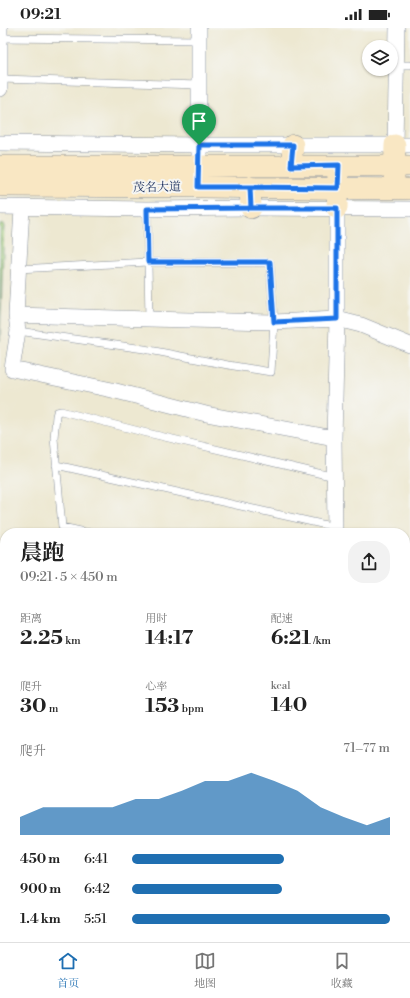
<!DOCTYPE html>
<html lang="zh">
<meta charset="utf-8">
<style>
body{margin:0;font-family:"Libre Bodoni","Noto Serif SC",serif;background:#f2f2f2;color:#222;height:100vh;display:flex;flex-direction:column;font-size:15px;white-space:nowrap}
*{box-sizing:border-box;margin:0}
p{font-size:13px;color:#767676}
.icon{flex:none;width:22px;height:22px;fill:none;stroke:currentColor;stroke-width:2;stroke-linecap:round;stroke-linejoin:round}
.map{position:relative;flex:1;overflow:hidden}
.drawer{position:absolute;left:0px;top:500px;width:410px;height:414px;display:flex;flex-direction:column;background:#fff;border-radius:16px 16px 0 0;box-shadow:0 1px 3px #0004}
.drawer>*{flex:none}
.tools{position:absolute;left:362px;top:12px;display:grid;gap:8px}
.tools a{display:grid;place-items:center;width:36px;height:36px;border-radius:50%;background:#fff;box-shadow:0 1px 3px #0004;font-size:20px}
.pin{position:absolute;display:grid;place-items:center;width:34px;height:34px;color:#fff;margin:-41px -17px;border-radius:50% 50% 50% 0;rotate:-45deg;box-shadow:0 0 4px #0007}
.pin .icon{rotate:45deg}
.round{display:grid;place-items:center;flex:none;width:42px;height:42px;border-radius:16px;background:#f2f2f2}
.headline{display:flex;align-items:center;justify-content:space-between;height:68px;padding:0 20px}
h1{font-size:22px;font-weight:700;line-height:30px}
.stats{display:grid;grid-template-columns:repeat(3,1fr);gap:6px;height:68px;padding:4px 20px}
.stats div{display:grid;align-content:center}
.stats b{font-size:20px;font-weight:700}
.stats small{font-size:11px;font-weight:400}
.stats p{font-size:11px}
.chart{height:112px;padding:8px 20px}
.chart p{display:flex;justify-content:space-between}
.chart svg{width:100%;height:72px;margin-top:4px;fill:#1f6fb2;opacity:.7}
ul{padding:0 20px;list-style:none;font-size:13px}
li{display:grid;grid-template-columns:64px 48px 1fr;align-items:center;height:30px}
li i{height:10px;border-radius:5px;background:#1f6fb2}
.status{display:flex;justify-content:space-between;align-items:center;height:28px;padding:0 20px;background:#fff;direction:ltr}
.status svg{height:11px;fill:currentColor}
.tabs{display:flex;justify-content:space-around;align-items:center;height:56px;border-top:1px solid #e0e0e0;background:#fff;font-size:11px;color:#767676}
.tabs a{display:grid;justify-items:center;gap:2px}
.tabs .active{color:#1f6fb2}
.map>svg:first-child{display:block}
</style>
<div class="status"><b>09:21</b><svg viewBox="0 0 49 12"><path d="M0 12V9h3v3zM5 12V6h3v6zM10 12V3h3v9zM15 12V0h3v12zM26 1h20v11H26zM47 4h2v5h-2z"/></svg></div>
<div class="map">
<svg width="410" height="914" viewBox="0 0 410 914">
<rect width="100%" height="100%" fill="#f6f6f2"/>
<filter id="ink" filterUnits="userSpaceOnUse"><feTurbulence type="fractalNoise" baseFrequency=".025" numOctaves="2"/><feDisplacementMap in="SourceGraphic" scale="8" xChannelSelector="R" yChannelSelector="G"/><feConvolveMatrix kernelMatrix="1 2 1 2 8 2 1 2 1" color-interpolation-filters="sRGB"/></filter>
<filter id="wash" filterUnits="userSpaceOnUse"><feTurbulence type="fractalNoise" baseFrequency=".012" numOctaves="4" result="noise"/><feDisplacementMap in="SourceGraphic" scale="16" xChannelSelector="R" yChannelSelector="G"/><feGaussianBlur stdDeviation="0.9" result="paint"/><feColorMatrix in="noise" values="0 0 0 0 0 0 0 0 0 0 0 0 0 0 0 0 0 1.4 0 .05"/><feComposite in="paint" operator="in"/></filter>
<g filter="url(#wash)">
<rect width="100%" height="100%" fill="#ede8d1"/>
<path fill="#a9d37e" stroke="#62816e" d="M 0,196 L 4,196 L 0,313 Z"/>
</g>
<g filter="url(#ink)">
<g fill="none" stroke-linecap="round" stroke-linejoin="round">
<defs>
<path id="service" d="M 0,10 L 199,12
M 396,37 L 410,37
M 0,51 L 199,57
M 147,181 L 149,291
M 18,303 L 144,321 L 228,337 L 271,344 L 274,294 L 270,235 L 148,234 L 18,241
M 56,437 L 335,499
M 90,505 L 62,499 L 54,410 L 56,388 L 57,384 L 61,383 L 143,404 L 335,449"/>
<path id="minor" d="M 0,61 L 0,0
M 0,115 L 199,117 L 410,117
M 395,117 L 397,0
M 199,127 L 199,0
M 0,179 L 147,181 L 251,180 L 410,181
M 22,180 L 16,287 L 149,291 L 274,294 L 337,291 L 361,297 L 410,317
M 16,287 L 18,303 L 12,341 L 112,362 L 206,386 L 334,410
M 335,505 L 334,410 L 337,291 L 337,180
M 0,636 L 5,634
M 0,698 L 5,695
M 0,759 L 5,757
M 0,819 L 5,816
M 0,877 L 5,874
M 347,909 L 348,914
M 55,914 L 66,909
M 184,914 L 195,909
M 308,914 L 319,909"/>
<path id="secondary" d="M 0,138 L 410,138
M 291,138 L 293,117
M 394,152 L 395,117
M 0,158 C 137,159 273,159 410,161
M 250,159 L 251,180
M 337,180 L 338,146"/>
</defs>
<use href="#service" stroke="#848c98" stroke-width="8"/>
<use href="#minor" stroke="#848c98" stroke-width="16"/>
<use href="#secondary" stroke="#848c98" stroke-width="22"/>
<use href="#service" stroke="#fff" stroke-width="7"/>
<use href="#minor" stroke="#fff" stroke-width="15"/>
<use href="#secondary" stroke="#f9e7c3" stroke-width="21"/>
</g>
</g>
<g fill="none" stroke-linecap="round" stroke-linejoin="round" filter="url(#ink)">
<defs>
<path id="route" d="M 199,117 L 198,159 L 250,159 L 251,180 L 337,180 L 337,291 L 274,294 L 270,234 L 148,234 L 147,181 L 251,180 L 250,159 L 338,160 L 339,137 L 291,138 L 293,117 L 199,117"/>
</defs>
<use href="#route" stroke="#fff" stroke-width="8"/>
<use href="#route" stroke="#1a73e8" stroke-width="5"/>
</g>
<g text-anchor="middle" stroke-width="4" stroke-linejoin="round" paint-order="stroke">
<g font-size="12" fill="#1b2f5e" stroke="#f6f6f2">
<text transform="translate(157 159) rotate(-1)" y="4">茂名大道</text>
</g>
</g>
</svg>
<div class="tools">
<a><svg class="icon" aria-label="layers" viewBox="0 0 24 24"><path d="M12 4l9 5-9 5-9-5zM3 14l9 5 9-5"/></svg></a>
</div>
<div class="pin" style="left:199px;top:117px;background:#1e9e55"><svg class="icon" aria-label="arrive" viewBox="0 0 24 24"><path d="M6 21V4h12l-3 4 3 4H6"/></svg></div>
<section class="drawer">
<div class="headline"><div><h1>晨跑</h1><p>09:21 · 5 × 450 m</p></div><a class="round"><svg class="icon" aria-label="share" viewBox="0 0 24 24"><path d="M12 15V3M7 8l5-5 5 5M5 13v7h14v-7"/></svg></a></div>
<div class="stats">
<div><p>距离</p><b>2.25<small> km</small></b></div>
<div><p>用时</p><b>14:17</b></div>
<div><p>配速</p><b>6:21<small> /km</small></b></div>
</div>
<div class="stats">
<div><p>爬升</p><b>30<small> m</small></b></div>
<div><p>心率</p><b>153<small> bpm</small></b></div>
<div><p>kcal</p><b>140</b></div>
</div>
<div class="chart"><p><span>爬升</span>71–77 m</p>
<svg viewBox="0 0 160 44" preserveAspectRatio="none"><path d="M0 44V33L10 27L20 27L30 27L40 27L50 22L60 22L70 17L80 11L90 11L100 6L110 11L120 17L130 27L140 33L150 38L160 33V44z"/></svg>
</div>
<ul>
<li><b>450 m</b>6:41<i style="width:59%"></i></li>
<li><b>900 m</b>6:42<i style="width:58%"></i></li>
<li><b>1.4 km</b>5:51<i style="width:100%"></i></li>
</ul>
</section>
</div>
<nav class="tabs">
<a class="active"><svg class="icon" aria-label="home" viewBox="0 0 24 24"><path d="M3 11l9-7 9 7M6 9v11h12V9"/></svg>首页</a>
<a><svg class="icon" aria-label="map" viewBox="0 0 24 24"><path d="M3 6l6-2 6 2 6-2v14l-6 2-6-2-6 2zM9 4v14M15 6v14"/></svg>地图</a>
<a><svg class="icon" aria-label="saved" viewBox="0 0 24 24"><path d="M7 4h10v16l-5-4-5 4z"/></svg>收藏</a>
</nav>
